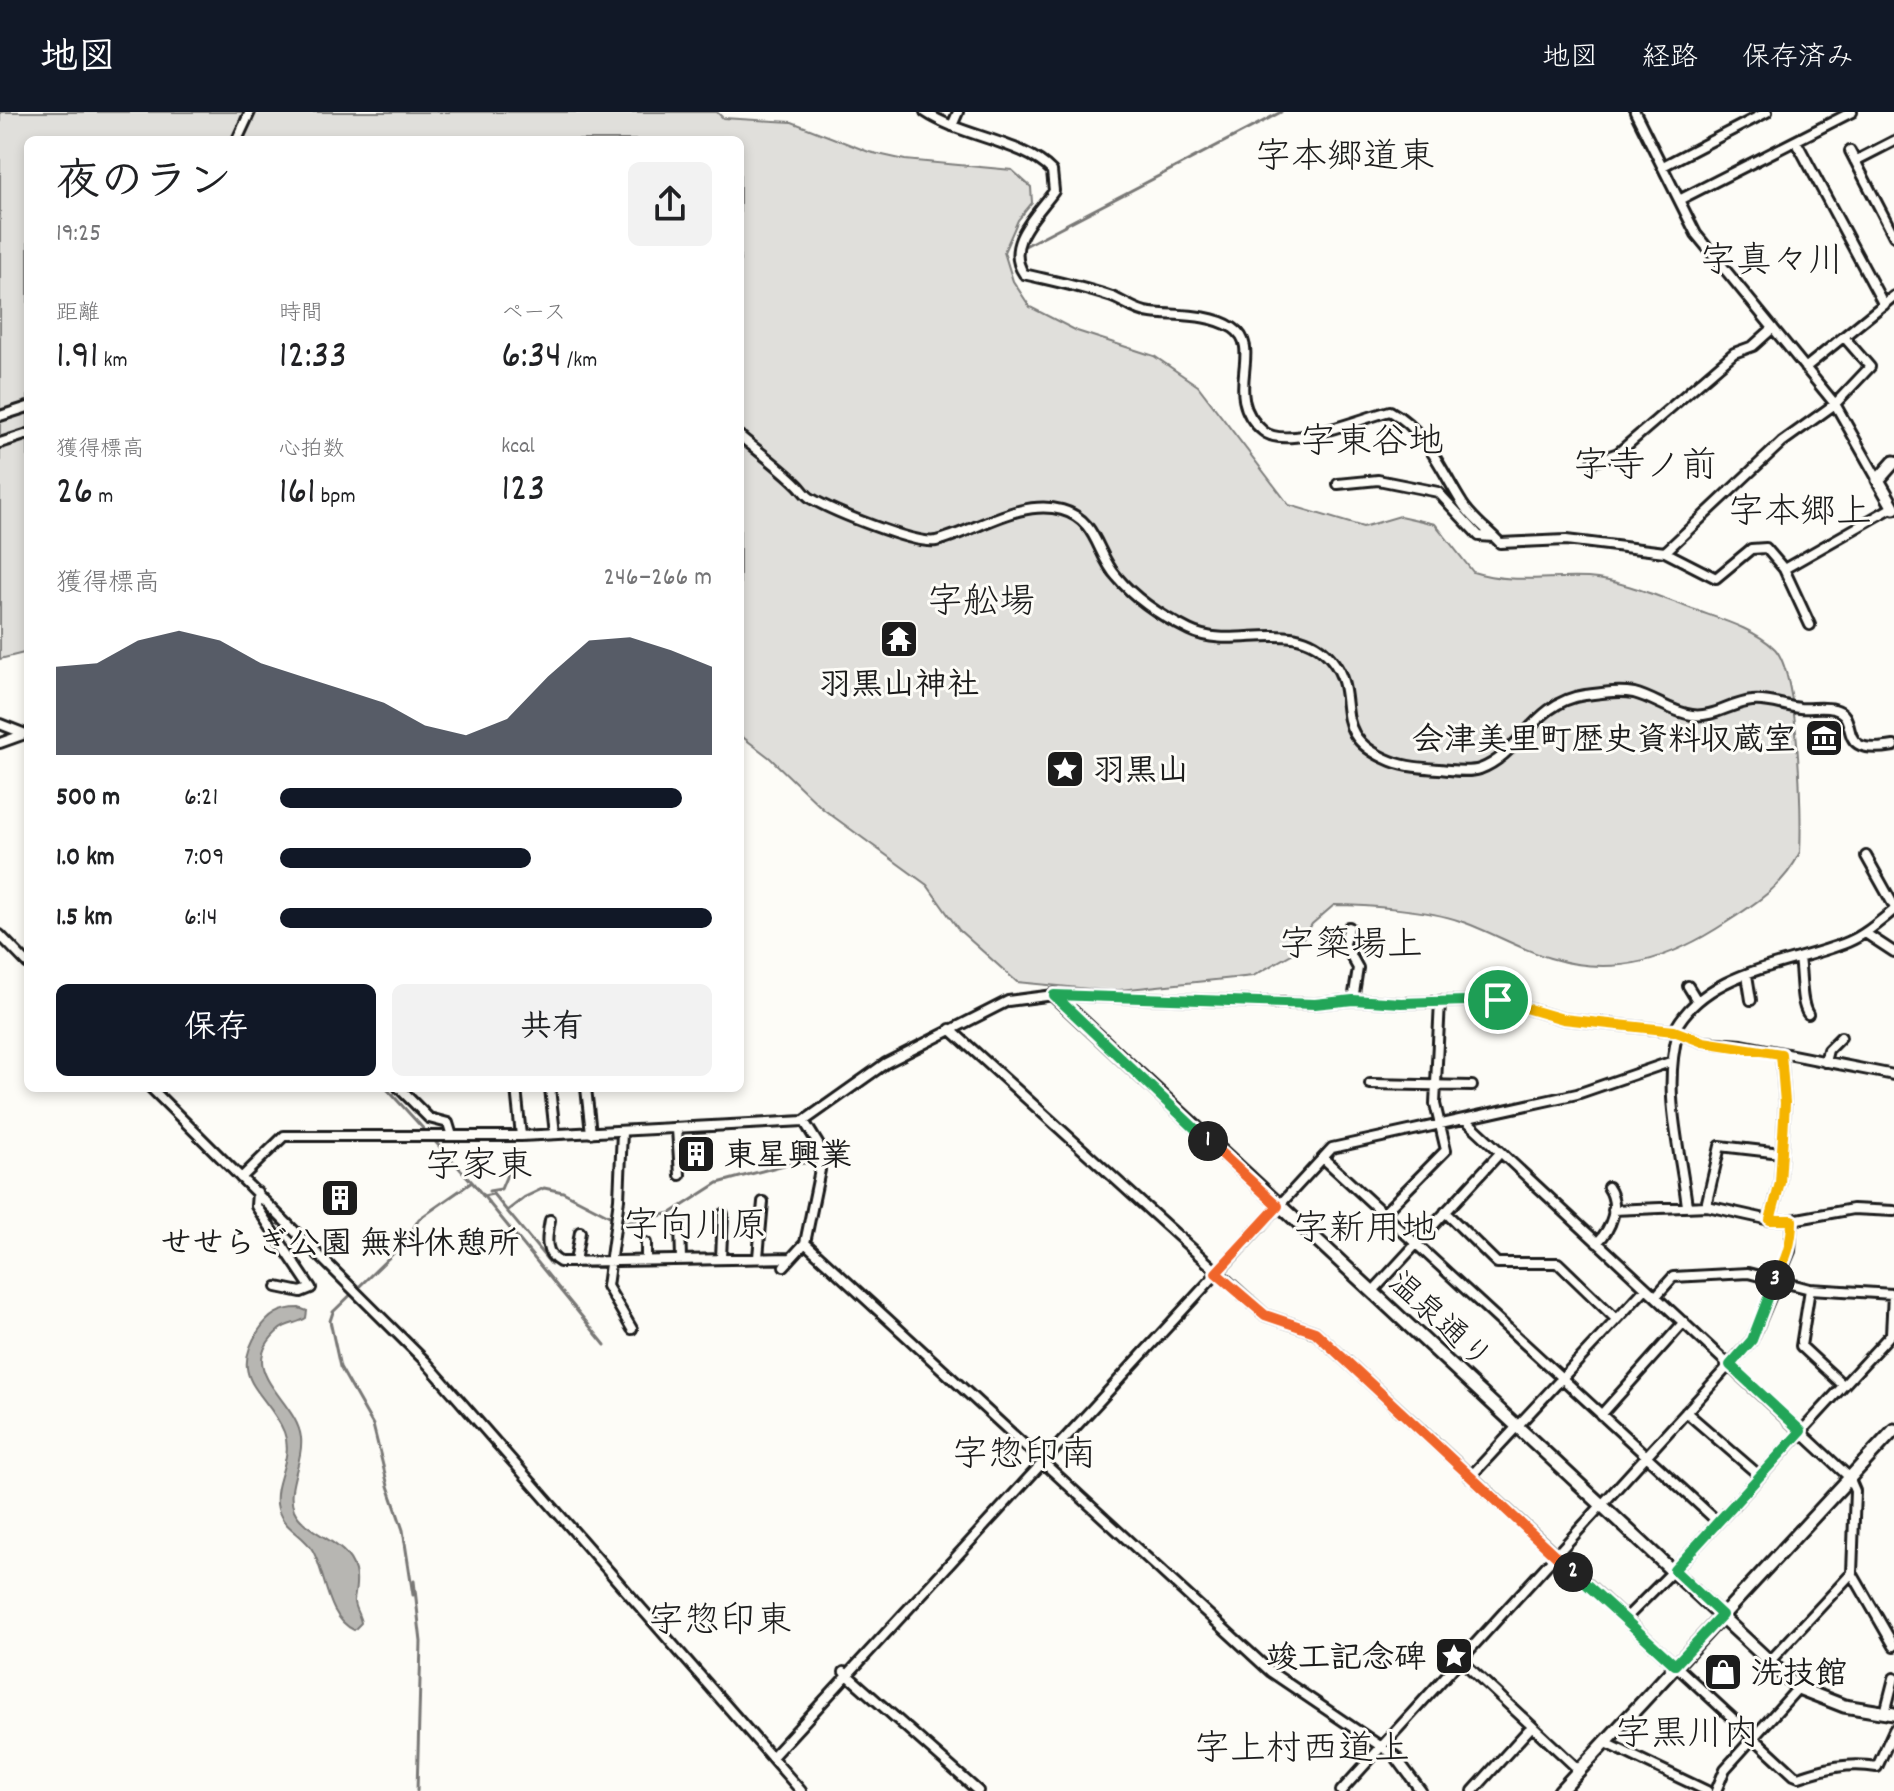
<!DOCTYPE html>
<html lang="ja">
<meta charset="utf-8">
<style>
body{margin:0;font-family:Dekko,"Klee One",sans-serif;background:#f2f2f2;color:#202124;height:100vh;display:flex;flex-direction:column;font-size:30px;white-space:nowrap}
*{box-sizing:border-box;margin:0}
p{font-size:26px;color:#757577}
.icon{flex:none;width:44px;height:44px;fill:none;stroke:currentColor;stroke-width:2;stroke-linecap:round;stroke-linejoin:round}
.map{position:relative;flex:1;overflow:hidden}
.side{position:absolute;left:24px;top:24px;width:720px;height:956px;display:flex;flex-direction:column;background:#fff;border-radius:12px;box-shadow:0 4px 12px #0003}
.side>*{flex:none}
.pin{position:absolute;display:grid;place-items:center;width:68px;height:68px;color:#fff;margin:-34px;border:4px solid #fff;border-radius:50%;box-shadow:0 2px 8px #0007}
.km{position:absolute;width:40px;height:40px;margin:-20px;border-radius:50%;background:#222;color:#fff;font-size:22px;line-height:40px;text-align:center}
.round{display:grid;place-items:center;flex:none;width:84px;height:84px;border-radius:12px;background:#f2f2f2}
.head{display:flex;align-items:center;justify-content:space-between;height:136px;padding:0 32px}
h1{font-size:44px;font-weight:600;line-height:60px}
.metrics{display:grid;grid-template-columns:repeat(3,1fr);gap:12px;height:136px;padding:8px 32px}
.metrics div{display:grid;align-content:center}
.metrics b{font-size:40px;font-weight:600}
.metrics small{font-size:22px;font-weight:400}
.metrics p{font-size:22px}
.chart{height:224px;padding:16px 32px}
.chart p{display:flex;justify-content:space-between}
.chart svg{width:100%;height:144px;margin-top:8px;fill:#111827;opacity:.7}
.cta{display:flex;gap:16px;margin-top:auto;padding:16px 32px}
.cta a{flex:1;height:92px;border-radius:12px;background:#111827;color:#fff;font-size:32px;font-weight:600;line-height:92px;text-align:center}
.cta a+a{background:#f2f2f2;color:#202124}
ul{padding:0 32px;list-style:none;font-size:26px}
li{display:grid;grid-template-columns:128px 96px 1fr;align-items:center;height:60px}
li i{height:20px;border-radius:10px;background:#111827}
header{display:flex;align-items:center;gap:48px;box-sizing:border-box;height:112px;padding:0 40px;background:#111827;color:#fff}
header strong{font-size:38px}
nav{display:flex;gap:44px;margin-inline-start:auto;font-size:28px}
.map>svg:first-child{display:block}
</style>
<header>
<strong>地図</strong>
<nav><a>地図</a><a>経路</a><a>保存済み</a></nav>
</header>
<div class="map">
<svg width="1894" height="1679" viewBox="0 0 1894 1679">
<rect width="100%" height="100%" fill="#fdfcf7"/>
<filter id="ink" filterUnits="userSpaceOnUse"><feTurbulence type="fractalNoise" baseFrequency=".0125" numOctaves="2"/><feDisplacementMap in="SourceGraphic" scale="16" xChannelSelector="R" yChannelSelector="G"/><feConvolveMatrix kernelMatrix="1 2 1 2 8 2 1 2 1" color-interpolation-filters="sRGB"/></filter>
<g filter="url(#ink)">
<path fill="#e0dfdb" stroke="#7e7e7c" stroke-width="2" d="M 0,0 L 717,0 L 723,6 L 792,10 L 869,40 L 905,48 L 1012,58 L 1031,75 L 1032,91 L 1018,108 L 1004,140 L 1013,169 L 1030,195 L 1077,219 L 1154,244 L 1198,274 L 1289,393 L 1363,415 L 1400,404 L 1435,412 L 1473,460 C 1510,472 1548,464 1588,466 C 1620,468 1657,484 1687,495 C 1715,506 1753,515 1775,537 C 1799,563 1802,702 1800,740 C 1785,773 1756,791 1727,810 C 1671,847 1616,866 1550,846 C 1519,837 1490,819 1460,809 C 1429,798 1367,793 1334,793 L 1312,812 L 1295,840 L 1253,864 L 1110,879 L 1017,870 L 959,818 L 927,773 L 823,697 L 770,646 L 740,623 L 740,28 L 28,28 L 28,540 L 0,547 Z"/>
<path fill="#b7b6b2" stroke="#797876" stroke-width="2" d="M 299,1196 L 307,1199 L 306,1206 C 297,1212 287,1211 279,1218 C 232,1259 297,1287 301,1326 C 304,1349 285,1377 294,1398 C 303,1418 333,1426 346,1442 C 359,1457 357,1471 354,1488 C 353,1495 360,1503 361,1511 L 354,1518 C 327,1506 326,1463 313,1439 C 303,1421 280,1416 277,1392 C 274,1368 294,1345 284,1320 C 268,1280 226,1268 259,1218 C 269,1203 280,1196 299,1196 Z"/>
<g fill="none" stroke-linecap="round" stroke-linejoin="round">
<path stroke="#797876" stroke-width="3" d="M 1023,135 L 1281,0
M 386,976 L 472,1070 L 419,1107 L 405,1130 L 333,1200 L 330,1209 L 340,1255 L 373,1313 L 388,1374 L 403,1418 L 413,1483
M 472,1070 L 605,1233
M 489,1079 L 501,1077 L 517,1039
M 483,1084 L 493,1082 L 551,1152
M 507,1099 L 525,1085 L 544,1076 L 563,1080 L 621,1110 L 632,1110 L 671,1101 L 718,1071 L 784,1053 L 827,1049
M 414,1469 L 421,1530 L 417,1679"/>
<defs>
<path id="street" d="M 925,0 C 962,25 1023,29 1052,59 L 1054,79 C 1038,102 1003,132 1024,162 C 1053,169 1083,175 1112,185 C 1125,190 1137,200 1151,201 C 1177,204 1210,201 1233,216 C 1265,237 1220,283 1263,319 C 1286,339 1361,306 1390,299 C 1426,318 1441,358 1462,391 C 1471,406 1488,418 1500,431 L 1566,428 L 1665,440 L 1782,330 L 1835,292 L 1870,255 L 1844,225
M 1635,0 L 1696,122 L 1835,292 L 1878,368
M 952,14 L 958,0
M 237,28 L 250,0
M 1796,29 L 1884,193
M 1850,39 L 1894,124
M 1855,49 L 1894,29
M 1663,54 L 1767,0
M 1679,88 L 1852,0
M 1805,256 L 1894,184
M 0,304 L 28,295
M 740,324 C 759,340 780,355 798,373 C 803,378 806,384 812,387 C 833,399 915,433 936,429 C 975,420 1020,386 1062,398 C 1098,408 1096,442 1117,465 C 1136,488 1163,505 1189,518 C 1235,541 1294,501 1332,548 C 1362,586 1325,622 1391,649 C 1406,655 1423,656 1439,657 C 1451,658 1468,661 1480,657 C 1521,642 1533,590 1585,583 C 1601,581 1618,578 1634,581 C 1654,586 1671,600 1692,603 C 1713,606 1731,591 1752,589 C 1768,587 1784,594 1800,596 C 1811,597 1823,594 1834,597 C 1863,604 1830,645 1894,634
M 0,331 L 28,322
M 1593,350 L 1618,341 L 1734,241 L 1753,234 L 1773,216
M 1338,372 L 1378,368 L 1438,380 L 1479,424 L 1494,425
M 1665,440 L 1716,466 L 1751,437 L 1766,436 L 1784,457 L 1810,513
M 1784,457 L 1893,395
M 0,612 L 28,623
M 0,631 L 25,622
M 1866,744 L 1894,794
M 1349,815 L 1344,831 L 1358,856 L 1353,888
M 1865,821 L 1894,840
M 0,823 L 28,852
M 1799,847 C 1802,863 1800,891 1808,902
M 1747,863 L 1751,888
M 1688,874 L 1696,887
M 950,917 L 1265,1203 L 1315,1220 L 1794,1663 L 1799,1665 C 1826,1656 1848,1650 1877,1655 L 1894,1618
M 1674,919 C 1706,857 1789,854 1848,830 C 1865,823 1879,810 1894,798
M 1678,920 C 1662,979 1680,1035 1687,1094
M 1825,950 L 1828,938 L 1841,925
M 1370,972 L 1472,974
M 151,976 L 425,1249 L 801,1679
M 399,976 L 429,1006 L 448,1011 L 452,1024
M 516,976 L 521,1024
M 550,976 L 555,1022
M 586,976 L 591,1021
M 1465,1007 L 1849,1365 L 1855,1379 L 1852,1461 L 1894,1534
M 804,1009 L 820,1035 L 820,1058 L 805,1131 L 1271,1560 L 1395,1644 L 1421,1679
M 677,1017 L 680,1063
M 622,1020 L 619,1087 L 607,1174 L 632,1217
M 1323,1046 L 1718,1410
M 241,1066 L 284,1024 L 521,1024 L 804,1009 L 886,951 L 1008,889 L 1054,883 L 1315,892 L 1353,888 L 1401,891 L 1498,888 L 1563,907 L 1674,919 L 1703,930 L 1742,933 L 1894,963
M 257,1080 L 256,1094 L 311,1176 L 301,1180 L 277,1175
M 1706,1094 L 1720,1034 L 1781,1041
M 1613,1098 L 1707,1094 L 1770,1108
M 1445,1100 L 1497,1151 L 1558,1151 L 1616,1207
M 1383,1102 L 1446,1038 L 1435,992 L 1440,889
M 550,1108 C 547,1125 543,1141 560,1150 L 791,1146
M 1792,1108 L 1853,1097 L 1894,1099
M 680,1112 L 681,1147
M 646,1131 L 646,1148
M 1597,1131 C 1611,1117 1621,1094 1608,1075
M 758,1145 L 763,1090
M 721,1146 L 723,1102
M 575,1150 L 580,1120
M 784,1154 L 805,1131
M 1810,1177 L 1801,1234 L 1843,1273
M 1373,1179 L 1500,1041
M 1686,1300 L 1760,1364
M 1601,1303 L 1684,1210
M 1470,1365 L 1646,1176
M 1625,1507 L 1674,1458 L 1891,1222 L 1893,1182 L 1810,1177 L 1748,1161 L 1673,1165 L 1656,1184
M 1461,1548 L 1579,1658
M 1770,1549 L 1852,1461
M 844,1560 L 978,1679
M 1885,1601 L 1894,1566
M 1604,1630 L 1707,1679
M 772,1645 L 1332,1036 L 1577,982 L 1670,950
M 1341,1679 L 1752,1228 L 1790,1139 L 1792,1108 L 1770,1108 L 1780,1071 L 1785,991 L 1781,942
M 1473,1679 L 1532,1614
M 1716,1679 L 1725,1657 L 1798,1576"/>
<path id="secondary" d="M 1894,350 L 1878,368 L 1894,396
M 1054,883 L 1798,1576 L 1844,1594 L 1894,1602
M 1560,1679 L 1894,1318"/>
</defs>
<use href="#street" stroke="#1c1c1c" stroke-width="14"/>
<use href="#secondary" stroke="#1c1c1c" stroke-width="17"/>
<use href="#street" stroke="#fdfcf7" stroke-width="8"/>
<use href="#secondary" stroke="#fdfcf7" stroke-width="11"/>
</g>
</g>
<g fill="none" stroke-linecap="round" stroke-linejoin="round" filter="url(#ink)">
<defs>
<path id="split-1" d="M 1208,1029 L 1054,883 L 1315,892 L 1353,888 L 1401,891 L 1498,888"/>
<path id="split-2" d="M 1208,1029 L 1278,1094 L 1216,1161 L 1265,1203 L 1315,1220 L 1573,1460"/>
<path id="split-3" d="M 1573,1460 L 1675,1553 L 1722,1503 L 1674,1458 L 1801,1319 L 1730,1253 L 1752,1228 L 1775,1168"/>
<path id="split-4" d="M 1498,888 L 1563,907 L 1674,919 L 1703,930 L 1781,942 L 1785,991 L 1780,1071 L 1770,1108 L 1792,1108 C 1792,1132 1786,1147 1775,1168"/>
</defs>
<use href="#split-1" stroke="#fff" stroke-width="16"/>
<use href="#split-2" stroke="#fff" stroke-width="16"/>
<use href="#split-3" stroke="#fff" stroke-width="16"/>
<use href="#split-4" stroke="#fff" stroke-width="16"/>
<use href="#split-1" stroke="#22a559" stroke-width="10"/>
<use href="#split-2" stroke="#f0652b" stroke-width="10"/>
<use href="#split-3" stroke="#22a559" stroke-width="10"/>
<use href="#split-4" stroke="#f5b400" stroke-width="10"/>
</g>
<defs>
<symbol id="temple-square" viewBox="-11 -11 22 22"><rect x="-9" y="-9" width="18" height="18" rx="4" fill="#1c1c1c" stroke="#fdfcf7"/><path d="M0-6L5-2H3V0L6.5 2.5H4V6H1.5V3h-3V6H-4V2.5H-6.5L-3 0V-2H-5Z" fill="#fff"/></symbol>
<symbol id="museum-square" viewBox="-11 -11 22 22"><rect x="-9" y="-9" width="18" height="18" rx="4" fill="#1c1c1c" stroke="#fdfcf7"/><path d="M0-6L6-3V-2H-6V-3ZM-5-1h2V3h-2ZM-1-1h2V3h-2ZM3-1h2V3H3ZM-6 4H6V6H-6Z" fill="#fff"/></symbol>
<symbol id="sight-square" viewBox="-11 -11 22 22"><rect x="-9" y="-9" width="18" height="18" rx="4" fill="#1c1c1c" stroke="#fdfcf7"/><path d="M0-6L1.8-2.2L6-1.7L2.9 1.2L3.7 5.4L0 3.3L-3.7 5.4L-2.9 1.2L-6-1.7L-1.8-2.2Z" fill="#fff"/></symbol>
<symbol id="building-square" viewBox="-11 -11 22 22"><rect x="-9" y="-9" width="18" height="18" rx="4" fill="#1c1c1c" stroke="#fdfcf7"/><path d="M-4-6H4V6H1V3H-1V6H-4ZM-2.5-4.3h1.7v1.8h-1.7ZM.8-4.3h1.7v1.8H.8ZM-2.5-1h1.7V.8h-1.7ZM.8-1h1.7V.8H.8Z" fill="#fff"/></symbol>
<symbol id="shop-square" viewBox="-11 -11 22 22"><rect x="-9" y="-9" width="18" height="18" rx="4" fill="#1c1c1c" stroke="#fdfcf7"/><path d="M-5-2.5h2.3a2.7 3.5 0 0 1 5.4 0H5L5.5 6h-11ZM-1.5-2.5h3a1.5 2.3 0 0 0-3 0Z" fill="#fff"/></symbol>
</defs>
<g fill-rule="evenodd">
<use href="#temple-square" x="877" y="505" width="44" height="44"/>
<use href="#museum-square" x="1802" y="604" width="44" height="44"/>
<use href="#sight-square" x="1043" y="635" width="44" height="44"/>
<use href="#building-square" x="674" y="1020" width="44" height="44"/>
<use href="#building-square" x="318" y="1064" width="44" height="44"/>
<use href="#sight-square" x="1432" y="1522" width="44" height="44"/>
<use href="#shop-square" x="1701" y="1538" width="44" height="44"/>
</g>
<g text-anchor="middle" stroke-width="6" stroke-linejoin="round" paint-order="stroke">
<g font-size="32" font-weight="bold" fill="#1c1c1c" stroke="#fdfcf7" text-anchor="start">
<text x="899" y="582" text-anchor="middle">羽黒山神社</text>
<text x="1796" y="637" text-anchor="end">会津美里町歴史資料収蔵室</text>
<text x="1093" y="668">羽黒山</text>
<text x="724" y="1053">東星興業</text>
<text x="340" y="1141" text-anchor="middle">せせらぎ公園 無料休憩所</text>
<text x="1426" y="1555" text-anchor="end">竣工記念碑</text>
<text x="1751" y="1571">洗技館</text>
</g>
<g font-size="32" fill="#1c1c1c" stroke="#fdfcf7">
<text transform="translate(1441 1207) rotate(43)" y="11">温泉通り</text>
</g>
<g font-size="36" fill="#1c1c1c" stroke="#fdfcf7">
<text x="1345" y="55">字本郷道東</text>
<text x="1772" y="159">字真々川</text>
<text x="1372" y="340">字東谷地</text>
<text x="1645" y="364">字寺ノ前</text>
<text x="1800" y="410">字本郷上</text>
<text x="981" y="500">字舩場</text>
<text x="1351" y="843">字簗場上</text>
<text x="479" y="1064">字家東</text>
<text x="695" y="1124">字向川原</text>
<text x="1365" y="1127">字新用地</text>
<text x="1024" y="1353">字惣印南</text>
<text x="720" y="1519">字惣印東</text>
<text x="1687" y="1632">字黒川内</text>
<text x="1302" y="1647">字上村西道上</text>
</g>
</g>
</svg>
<div class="pin" style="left:1498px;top:888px;background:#1e9e55"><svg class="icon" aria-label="arrive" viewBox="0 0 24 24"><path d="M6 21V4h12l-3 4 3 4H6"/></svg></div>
<b class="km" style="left:1208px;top:1029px">1</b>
<b class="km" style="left:1573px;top:1460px">2</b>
<b class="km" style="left:1775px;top:1168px">3</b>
<section class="side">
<div class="head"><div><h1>夜のラン</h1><p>19:25</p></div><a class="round"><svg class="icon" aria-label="share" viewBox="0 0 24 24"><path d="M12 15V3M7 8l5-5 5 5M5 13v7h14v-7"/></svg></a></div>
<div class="metrics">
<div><p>距離</p><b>1.91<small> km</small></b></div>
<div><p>時間</p><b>12:33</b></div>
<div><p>ペース</p><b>6:34<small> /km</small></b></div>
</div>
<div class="metrics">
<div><p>獲得標高</p><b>26<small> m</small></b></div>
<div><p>心拍数</p><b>161<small> bpm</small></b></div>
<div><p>kcal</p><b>123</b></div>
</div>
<div class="chart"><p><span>獲得標高</span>246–266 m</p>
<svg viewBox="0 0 160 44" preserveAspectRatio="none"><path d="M0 44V17L10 16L20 9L30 6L40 9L50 16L60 20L70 24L80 28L90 35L100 38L110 33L120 20L130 9L140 8L150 12L160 17V44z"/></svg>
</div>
<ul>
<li><b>500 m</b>6:21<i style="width:93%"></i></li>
<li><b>1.0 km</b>7:09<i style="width:58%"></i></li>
<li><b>1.5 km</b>6:14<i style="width:100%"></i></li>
</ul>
<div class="cta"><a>保存</a><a>共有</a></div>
</section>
</div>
